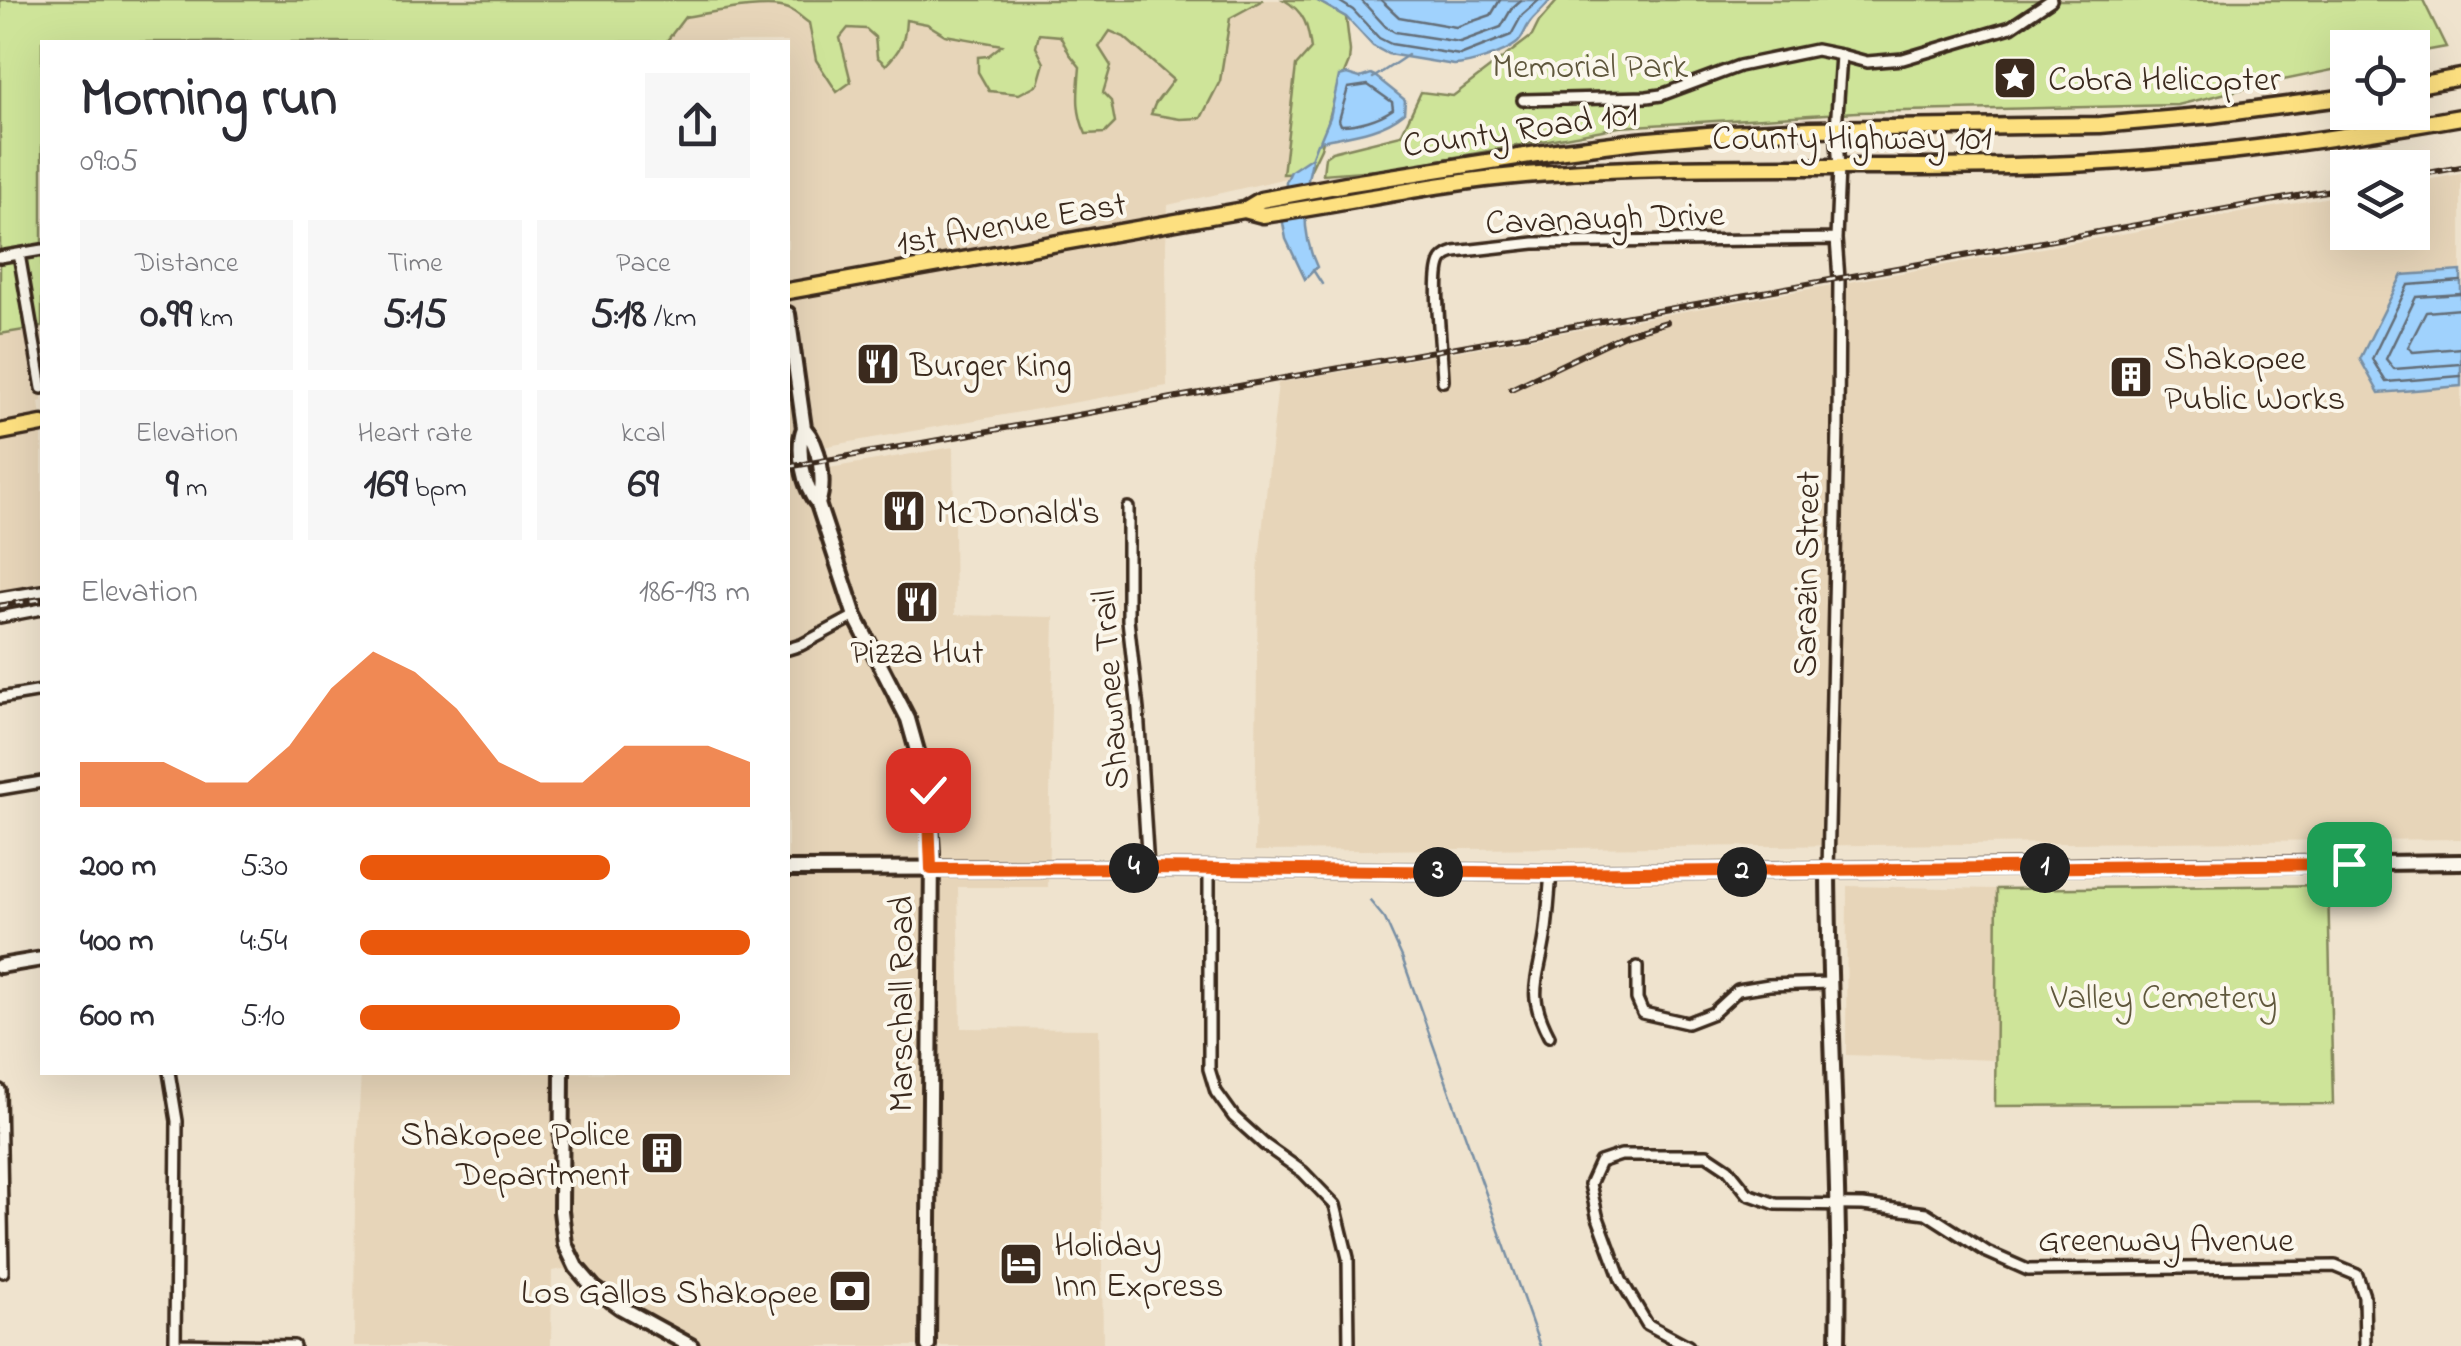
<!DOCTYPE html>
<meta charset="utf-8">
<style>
body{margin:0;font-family:"Indie Flower",sans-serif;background:#f7f7f7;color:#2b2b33;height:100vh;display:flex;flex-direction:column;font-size:38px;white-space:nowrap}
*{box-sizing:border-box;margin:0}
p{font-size:32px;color:#7c7c81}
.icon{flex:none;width:55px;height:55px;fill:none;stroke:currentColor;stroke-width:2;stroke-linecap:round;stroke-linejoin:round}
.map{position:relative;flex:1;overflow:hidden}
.details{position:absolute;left:40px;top:40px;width:750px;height:1035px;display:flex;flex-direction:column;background:#fff;border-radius:0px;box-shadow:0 10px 40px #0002}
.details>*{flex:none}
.buttons{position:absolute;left:2330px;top:30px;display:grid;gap:20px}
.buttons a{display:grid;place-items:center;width:100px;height:100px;border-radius:0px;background:#fff;box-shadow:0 10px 40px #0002;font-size:50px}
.pin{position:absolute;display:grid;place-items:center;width:85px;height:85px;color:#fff;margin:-42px;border-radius:20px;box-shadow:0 5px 15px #0006}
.km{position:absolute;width:50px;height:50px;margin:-25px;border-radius:50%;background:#222;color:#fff;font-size:28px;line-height:50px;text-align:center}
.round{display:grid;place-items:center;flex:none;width:105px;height:105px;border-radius:0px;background:#f7f7f7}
.overview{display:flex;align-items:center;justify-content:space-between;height:170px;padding:0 40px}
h1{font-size:55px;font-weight:700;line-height:75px}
.stats{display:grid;grid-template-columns:repeat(3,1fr);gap:15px;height:170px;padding:10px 40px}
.stats div{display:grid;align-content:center;border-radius:0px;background:#f7f7f7;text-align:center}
.stats b{font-size:42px;font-weight:700}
.stats small{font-size:28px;font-weight:400}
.stats p{font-size:28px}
.chart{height:280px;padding:20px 40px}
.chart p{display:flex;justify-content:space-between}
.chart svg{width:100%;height:180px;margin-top:10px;fill:#ea580c;opacity:.7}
ul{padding:0 40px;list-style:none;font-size:32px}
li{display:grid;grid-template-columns:160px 120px 1fr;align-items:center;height:75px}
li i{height:25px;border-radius:12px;background:#ea580c}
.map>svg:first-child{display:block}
</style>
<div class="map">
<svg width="2461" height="1346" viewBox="0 0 2461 1346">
<rect width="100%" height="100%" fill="#efe3ce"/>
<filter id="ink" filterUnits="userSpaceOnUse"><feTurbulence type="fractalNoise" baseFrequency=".01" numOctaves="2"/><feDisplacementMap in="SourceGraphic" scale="20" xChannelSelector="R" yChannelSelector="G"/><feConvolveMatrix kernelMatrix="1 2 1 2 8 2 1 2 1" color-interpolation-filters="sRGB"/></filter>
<g filter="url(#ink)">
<path fill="#e7d5b9" d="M 698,0 L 1312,0 L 1335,96 L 1309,173 L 1168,205 L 1166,243 L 1167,386 L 788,453 L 788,42 L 666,42 Z
M 2461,174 L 2461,839 L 1255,851 L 1258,570 L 1278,383 L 2347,194 L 2348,232 L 2412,232 L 2413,182 Z
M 42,327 L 42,401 L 39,402 L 42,425 L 42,583 L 0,591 L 0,334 Z
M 953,447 L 955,615 L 1054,617 L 1048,887 L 958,887 L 961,1028 L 1099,1029 L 1103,1346 L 671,1346 L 601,1305 L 564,1269 L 552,1271 L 551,1346 L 354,1346 L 355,1186 L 361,1073 L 788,1072 L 788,475 Z
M 1847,886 L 1997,889 L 1996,1060 L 1846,1055 Z"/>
<path fill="#cee499" stroke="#84875c" stroke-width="2.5" d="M 0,0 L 1263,0 L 1230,18 L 1220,81 L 1201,118 L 1180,119 L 1151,114 L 1155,104 L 1173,80 L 1124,37 L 1110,31 L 1099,47 L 1111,66 L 1103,93 L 1111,101 L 1115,123 L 1105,133 L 1086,134 C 1075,111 1078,91 1080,67 L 1069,53 L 1060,36 L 1039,34 L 1036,47 L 1044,63 L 1038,84 L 1019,94 L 989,91 L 978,72 L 978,57 L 988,56 L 1002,45 L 945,35 L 927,24 L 906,20 C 905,42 901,49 886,65 L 877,57 L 875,37 L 866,29 L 848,28 L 840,38 L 851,82 L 837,92 L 816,60 L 809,23 C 803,19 796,12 789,9 C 767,0 710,13 685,17 L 666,42 L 42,42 L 42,327 L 0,334 Z
M 1284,0 L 1316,0 L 1346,17 L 1350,51 L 1349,62 L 1335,96 L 1321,148 L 1309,173 L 1283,174 L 1296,66 L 1311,49 C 1308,26 1305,12 1284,0 Z
M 1558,0 L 2423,0 L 2446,47 L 2413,53 L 2412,48 L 2348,48 L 2347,67 L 2259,85 L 2178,105 L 1857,112 L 1619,127 L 1390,169 L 1323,174 L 1325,157 L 1332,152 L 1401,135 L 1421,92 L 1453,96 L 1532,36 L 1539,22 Z
M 2328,885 L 2333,1104 L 1995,1106 L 1997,889 Z"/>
<path fill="#a0d2fd" stroke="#788fa4" stroke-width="2.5" d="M 1316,0 L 1550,0 C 1544,10 1535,15 1529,24 C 1524,31 1523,39 1516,44 C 1504,53 1469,65 1454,65 L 1388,54 L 1373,46 L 1346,17 Z
M 1347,74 L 1360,78 L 1371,74 L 1375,76 L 1405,100 L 1404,113 C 1381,132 1349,135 1320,141 L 1330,117 L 1339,76 Z
M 1312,157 C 1312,165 1309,172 1308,180 C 1303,210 1304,240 1317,267 L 1305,279 L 1286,239 L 1283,223 L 1286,182 L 1291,171 Z
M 2461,271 L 2461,386 L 2379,393 L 2360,359 L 2402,275 Z"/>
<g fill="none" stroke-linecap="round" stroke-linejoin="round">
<path stroke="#636d77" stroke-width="2.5" d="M 1337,0 L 1353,10 L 1379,38 L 1391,44 L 1460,55 L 1511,35 L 1522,15 L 1539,0
M 1361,0 L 1386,27 L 1395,32 L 1460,42 L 1501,27 L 1512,8 L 1521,0
M 1381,0 L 1399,17 L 1456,27 L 1491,15 L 1500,0
M 1368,85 L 1392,102 L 1393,109 C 1379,119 1358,125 1341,125 L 1339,120 L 1348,88 Z
M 2461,281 L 2408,285 L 2372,359 L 2386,382 L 2461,376
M 2461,294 L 2416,297 L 2386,359 L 2394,369 L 2461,364
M 2461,309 L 2426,312 L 2408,347 L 2413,352 L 2461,348"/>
<path stroke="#788fa4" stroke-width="2.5" d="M 1373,78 L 1408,55
M 1312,156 L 1317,143 L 1320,142
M 1313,270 L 1322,284
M 1370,901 L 1385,919 L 1402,957 L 1540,1346"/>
<defs>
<path id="street" d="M 1841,55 L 1867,62 L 1903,59 L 2011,27 L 2051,0
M 1523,100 L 1647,97 L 1661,95 L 1739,66 L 1816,50 L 1841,55 L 1836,129 L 1839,167 L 1836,239 L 1839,279 L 1838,427 L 1828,871
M 19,254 L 42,388
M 0,257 L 42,250
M 1443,381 C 1443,357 1431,276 1442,260 C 1446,255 1449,254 1455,252 L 1534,243 L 1836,239
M 1128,508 L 1128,620 L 1138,710 L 1148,868
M 0,598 L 42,591
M 0,617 L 42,609
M 788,649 L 801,645 L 855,616
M 0,698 L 42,691
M 0,789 L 42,782
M 1209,869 L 1209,1069 L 1216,1092 L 1234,1117 L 1265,1145 L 1303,1172 L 1335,1205 L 1348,1258 L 1349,1346
M 1637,967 L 1637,999 L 1643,1013 L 1687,1023 L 1713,1013 L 1738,990 L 1769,985 L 1829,983
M 1549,1036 C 1526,992 1538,982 1545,937 C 1548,916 1549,894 1551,873
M 169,1072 L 177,1121 L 175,1346
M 0,1090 L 3,1272
M 176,1344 L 294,1346
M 1688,1346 L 1647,1324 L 1621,1280 L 1597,1215 L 1590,1184 L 1600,1162 L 1621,1155 L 1707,1155 L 1728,1169 L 1748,1194 L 1776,1204 L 1863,1205 L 1926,1213 L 1987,1252 L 2028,1270 L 2335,1266 L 2357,1275 L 2364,1296 L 2365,1346"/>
<path id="secondary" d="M 788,314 L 804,428 C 796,448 803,487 818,504 L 855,616 L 908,719 L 928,790 L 932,852 L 928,1346
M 804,428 C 820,446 826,482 818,504
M 788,869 L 1148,868 L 1551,873 L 2461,862
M 1828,871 C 1829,1029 1841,1187 1838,1346
M 0,966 L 42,959
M 562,1072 L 561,1211 L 565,1244 L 576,1267 L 594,1288 L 620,1307 L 691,1346"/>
<path id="primary" d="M 2412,86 L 2461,77
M 1244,210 L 1263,215 C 1351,203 1437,182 1525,175 C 1699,161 1874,171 2048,165 C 2187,160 2324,141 2461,117
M 788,291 L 1244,210 L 1261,200 L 1346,184 L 1556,151 L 1637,141 L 1731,133 L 1811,129 L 2100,125 L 2211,115 L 2348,97
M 0,432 L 42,424"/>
</defs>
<use href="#street" stroke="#3b2a1e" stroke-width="16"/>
<use href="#secondary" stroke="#3b2a1e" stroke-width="20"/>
<use href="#primary" stroke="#3b2a1e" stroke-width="21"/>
<use href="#street" stroke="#fbf7ec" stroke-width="9"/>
<use href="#secondary" stroke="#fbf7ec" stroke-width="12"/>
<use href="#primary" stroke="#fde080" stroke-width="14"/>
<defs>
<path id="rail" d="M 2412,176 L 2461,167
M 1511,389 L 1626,334 L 1667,322
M 788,467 L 2348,187
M 0,606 L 42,599"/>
</defs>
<use href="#rail" stroke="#3b2a1e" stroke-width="6"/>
<use href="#rail" stroke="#fbf7ec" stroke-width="2.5" stroke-dasharray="8" stroke-linecap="butt"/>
</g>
</g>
<g fill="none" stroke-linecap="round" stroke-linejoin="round" filter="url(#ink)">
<defs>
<path id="route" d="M 928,790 L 931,869 L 1148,868 L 1551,873 L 2349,864"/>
</defs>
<use href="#route" stroke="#fff" stroke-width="20"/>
<use href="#route" stroke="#ea580c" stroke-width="12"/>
</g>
<defs>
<symbol id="sight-square" viewBox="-11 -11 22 22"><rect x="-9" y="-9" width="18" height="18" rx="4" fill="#3b2a1e" stroke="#fbf7ec"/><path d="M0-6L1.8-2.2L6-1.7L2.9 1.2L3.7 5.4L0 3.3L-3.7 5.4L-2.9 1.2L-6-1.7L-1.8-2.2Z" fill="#fff"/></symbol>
<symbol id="restaurant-square" viewBox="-11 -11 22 22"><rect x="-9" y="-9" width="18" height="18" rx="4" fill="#3b2a1e" stroke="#fbf7ec"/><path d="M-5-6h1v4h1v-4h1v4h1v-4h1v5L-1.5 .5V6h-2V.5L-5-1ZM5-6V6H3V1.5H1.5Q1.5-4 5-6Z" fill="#fff"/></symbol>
<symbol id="building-square" viewBox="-11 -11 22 22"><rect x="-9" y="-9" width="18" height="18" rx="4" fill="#3b2a1e" stroke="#fbf7ec"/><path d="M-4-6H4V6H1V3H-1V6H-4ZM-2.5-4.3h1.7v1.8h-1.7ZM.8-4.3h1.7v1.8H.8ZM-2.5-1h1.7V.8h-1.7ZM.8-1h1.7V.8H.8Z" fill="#fff"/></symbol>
<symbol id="hotel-square" viewBox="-11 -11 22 22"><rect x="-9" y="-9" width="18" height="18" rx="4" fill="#3b2a1e" stroke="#fbf7ec"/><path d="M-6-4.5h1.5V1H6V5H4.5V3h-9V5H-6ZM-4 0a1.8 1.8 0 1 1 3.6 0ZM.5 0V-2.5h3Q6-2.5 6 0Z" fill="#fff"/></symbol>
<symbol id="bank-square" viewBox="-11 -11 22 22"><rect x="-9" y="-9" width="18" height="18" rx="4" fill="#3b2a1e" stroke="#fbf7ec"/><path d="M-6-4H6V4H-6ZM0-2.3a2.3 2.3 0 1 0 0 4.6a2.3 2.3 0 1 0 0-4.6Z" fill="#fff"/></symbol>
</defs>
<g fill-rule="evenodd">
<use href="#sight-square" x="1990" y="53" width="50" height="50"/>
<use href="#restaurant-square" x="853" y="339" width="50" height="50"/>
<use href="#building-square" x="2106" y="352" width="50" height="50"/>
<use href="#restaurant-square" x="879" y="486" width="50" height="50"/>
<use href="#restaurant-square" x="892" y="577" width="50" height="50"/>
<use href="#building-square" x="637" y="1128" width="50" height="50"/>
<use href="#hotel-square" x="996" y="1239" width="50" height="50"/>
<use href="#bank-square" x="825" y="1266" width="50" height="50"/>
</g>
<g text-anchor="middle" stroke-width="8" stroke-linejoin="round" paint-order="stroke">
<g font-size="35" fill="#60583d" stroke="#fbf7ec">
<text x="1590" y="77">Memorial Park</text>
<text x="2164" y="1008">Valley Cemetery</text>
</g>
<g font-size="35" fill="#3b2a1e" stroke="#fbf7ec" text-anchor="start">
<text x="2048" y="90">Cobra Helicopter</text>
<text x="2164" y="369">Shakopee<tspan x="2164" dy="40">Public Works</tspan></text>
<text x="910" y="376">Burger King</text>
<text x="936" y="523">McDonald's</text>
<text x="917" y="663" text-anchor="middle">Pizza Hut</text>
<text x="630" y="1145" text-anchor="end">Shakopee Police<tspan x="630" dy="40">Department</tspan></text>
<text x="1054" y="1256">Holiday<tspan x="1054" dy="40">Inn Express</tspan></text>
<text x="818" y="1303" text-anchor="end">Los Gallos Shakopee</text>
</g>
<g font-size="35" fill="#3b2a1e" stroke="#fbf7ec">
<text transform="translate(1520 128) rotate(-8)" y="12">County Road 101</text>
<text x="1852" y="149">County Highway 101</text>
<text transform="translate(1605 217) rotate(-2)" y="12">Cavanaugh Drive</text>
<text transform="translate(1011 222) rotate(-10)" y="12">1st Avenue East</text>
<text transform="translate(1805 574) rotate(-89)" y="12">Sarazin Street</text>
<text transform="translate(1109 690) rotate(-94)" y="12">Shawnee Trail</text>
<text transform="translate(900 1004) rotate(-90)" y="12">Marschall Road</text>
<text x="2166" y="1251">Greenway Avenue</text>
</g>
</g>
</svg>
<div class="buttons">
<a><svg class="icon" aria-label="locate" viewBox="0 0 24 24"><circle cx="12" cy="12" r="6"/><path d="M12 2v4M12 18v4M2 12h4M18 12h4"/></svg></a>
<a><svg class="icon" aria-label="layers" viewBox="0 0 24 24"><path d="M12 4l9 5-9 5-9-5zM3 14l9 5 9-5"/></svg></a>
</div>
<div class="pin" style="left:2349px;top:864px;background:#1e9e55"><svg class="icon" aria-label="arrive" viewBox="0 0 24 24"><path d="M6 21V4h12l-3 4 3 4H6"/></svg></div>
<div class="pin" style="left:928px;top:790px;background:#d93025"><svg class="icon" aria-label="check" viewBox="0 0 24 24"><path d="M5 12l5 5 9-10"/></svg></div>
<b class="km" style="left:2045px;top:868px">1</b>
<b class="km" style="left:1742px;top:872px">2</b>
<b class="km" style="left:1438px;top:872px">3</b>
<b class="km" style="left:1134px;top:868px">4</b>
<section class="details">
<div class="overview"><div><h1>Morning run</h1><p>09:05</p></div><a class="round"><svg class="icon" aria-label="share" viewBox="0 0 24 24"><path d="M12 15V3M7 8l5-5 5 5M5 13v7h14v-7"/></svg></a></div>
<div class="stats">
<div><p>Distance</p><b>0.99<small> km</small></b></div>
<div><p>Time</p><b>5:15</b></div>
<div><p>Pace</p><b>5:18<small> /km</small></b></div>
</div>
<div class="stats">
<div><p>Elevation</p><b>9<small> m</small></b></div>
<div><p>Heart rate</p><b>169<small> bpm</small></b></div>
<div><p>kcal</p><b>69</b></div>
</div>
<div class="chart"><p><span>Elevation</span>186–193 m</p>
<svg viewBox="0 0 160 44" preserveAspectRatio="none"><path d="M0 44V33L10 33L20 33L30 38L40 38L50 29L60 15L70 6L80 11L90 20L100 33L110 38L120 38L130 29L140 29L150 29L160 33V44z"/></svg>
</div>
<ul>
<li><b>200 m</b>5:30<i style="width:64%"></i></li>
<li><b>400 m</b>4:54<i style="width:100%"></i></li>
<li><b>600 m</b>5:10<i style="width:82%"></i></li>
</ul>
</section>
</div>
